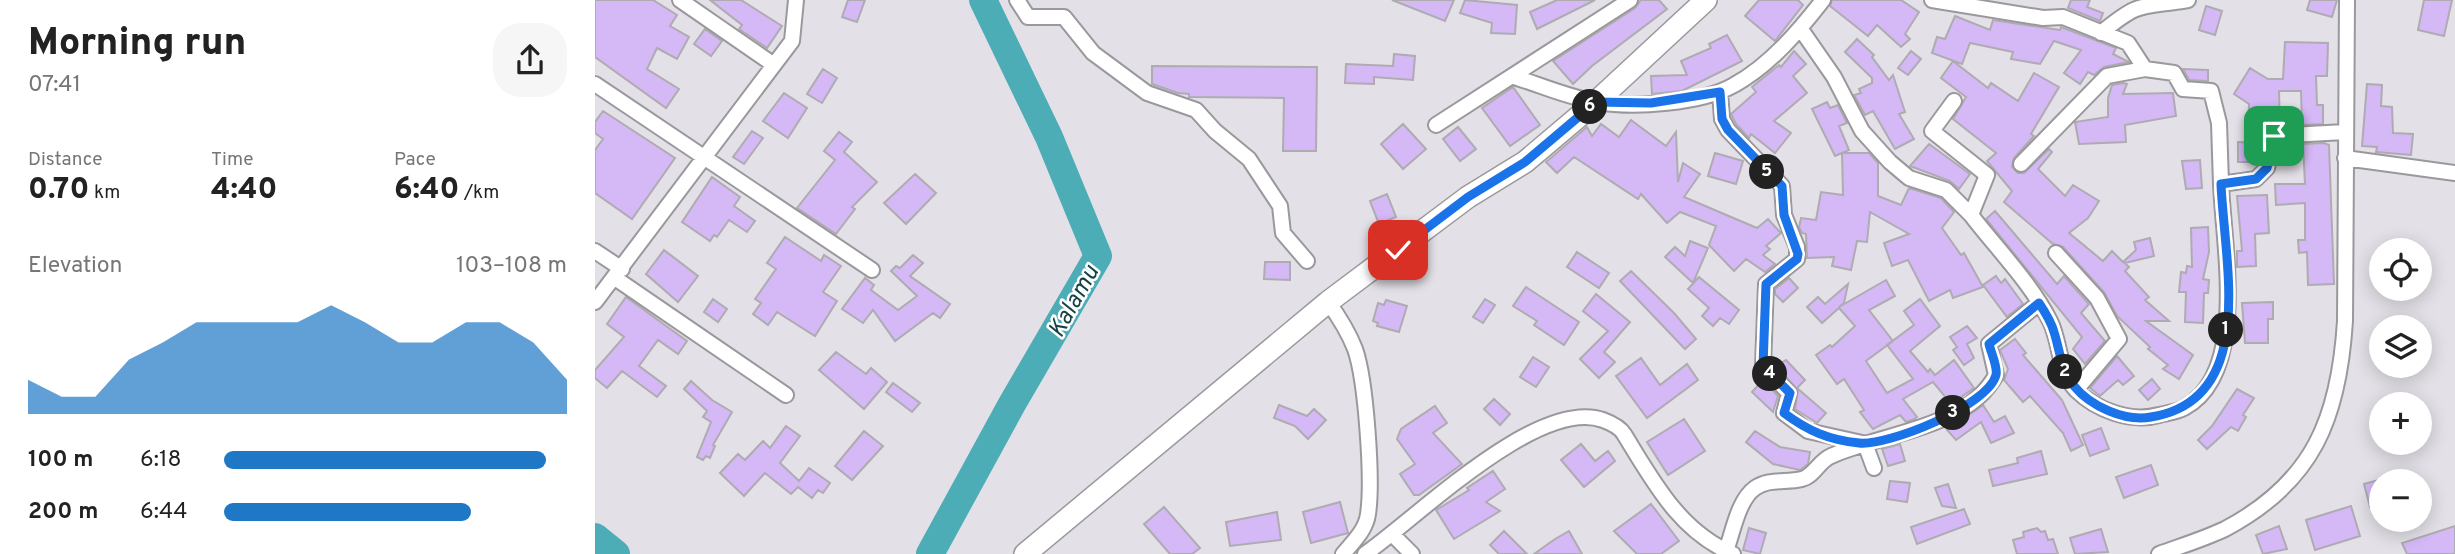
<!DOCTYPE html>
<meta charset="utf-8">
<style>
body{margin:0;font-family:Overpass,sans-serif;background:#f6f6f6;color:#222;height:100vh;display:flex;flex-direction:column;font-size:26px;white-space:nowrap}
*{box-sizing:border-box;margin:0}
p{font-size:23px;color:#767676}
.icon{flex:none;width:38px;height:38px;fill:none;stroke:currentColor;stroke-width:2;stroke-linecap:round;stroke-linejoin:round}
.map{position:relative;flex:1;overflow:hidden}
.side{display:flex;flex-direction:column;background:#fff;width:595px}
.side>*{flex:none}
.controls{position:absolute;left:1774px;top:238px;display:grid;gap:14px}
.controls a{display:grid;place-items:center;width:63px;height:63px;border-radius:50%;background:#fff;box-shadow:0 4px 18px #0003;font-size:35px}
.pin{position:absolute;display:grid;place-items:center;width:60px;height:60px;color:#fff;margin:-30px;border-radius:14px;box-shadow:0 4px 10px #0006}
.km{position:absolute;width:35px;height:35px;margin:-18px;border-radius:50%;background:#222;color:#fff;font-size:19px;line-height:35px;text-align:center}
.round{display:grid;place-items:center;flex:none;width:74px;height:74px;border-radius:28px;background:#f6f6f6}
.overview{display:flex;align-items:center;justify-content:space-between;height:119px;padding:0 28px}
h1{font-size:38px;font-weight:800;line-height:52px}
.stats{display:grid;grid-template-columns:repeat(3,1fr);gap:10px;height:119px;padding:7px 28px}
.stats div{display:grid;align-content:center}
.stats b{font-size:30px;font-weight:800}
.stats small{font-size:19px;font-weight:400}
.stats p{font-size:19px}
.chart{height:196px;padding:14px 28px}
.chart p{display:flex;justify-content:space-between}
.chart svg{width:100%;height:126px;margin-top:7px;fill:#1f78c6;opacity:.7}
ul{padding:0 28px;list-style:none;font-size:23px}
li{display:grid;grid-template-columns:112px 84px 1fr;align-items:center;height:52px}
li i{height:18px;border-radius:9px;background:#1f78c6}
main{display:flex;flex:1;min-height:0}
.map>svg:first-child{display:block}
</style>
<main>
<section class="side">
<div class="overview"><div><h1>Morning run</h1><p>07:41</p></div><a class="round"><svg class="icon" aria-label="share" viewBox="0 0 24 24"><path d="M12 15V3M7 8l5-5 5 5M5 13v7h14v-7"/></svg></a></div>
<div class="stats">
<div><p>Distance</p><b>0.70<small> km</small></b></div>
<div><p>Time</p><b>4:40</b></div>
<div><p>Pace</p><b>6:40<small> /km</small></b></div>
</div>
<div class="chart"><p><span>Elevation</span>103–108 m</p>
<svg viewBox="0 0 160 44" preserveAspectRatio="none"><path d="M0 44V32L10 38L20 38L30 25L40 19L50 12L60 12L70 12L80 12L90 6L100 12L110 19L120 19L130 12L140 12L150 19L160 32V44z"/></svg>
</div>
<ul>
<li><b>100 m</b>6:18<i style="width:94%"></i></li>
<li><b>200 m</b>6:44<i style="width:72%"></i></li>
</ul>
</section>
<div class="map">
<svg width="1860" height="554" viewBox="0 0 1860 554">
<rect width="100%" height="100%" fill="#e3e1e7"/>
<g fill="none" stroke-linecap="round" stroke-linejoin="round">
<path stroke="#4dadb6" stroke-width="28" d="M 0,537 L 21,554
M 335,554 L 417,404 L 503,256 L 454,137 L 388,0"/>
</g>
<path fill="#d5b8f6" stroke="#aeabb1" stroke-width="2" d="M 0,0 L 58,0 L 82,15 L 75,26 L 94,37 L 82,59 L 62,48 L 52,69 L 84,89 L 71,108 L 0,57 Z
M 115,0 L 146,0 L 187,26 L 172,48 L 144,29 L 147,25 Z
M 253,0 L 270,0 L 262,22 L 247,17 Z
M 797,0 L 859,0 L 850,21 Z
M 870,0 L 922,5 L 920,34 L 896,33 L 897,23 L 865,13 Z
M 962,0 L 1000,0 L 942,29 L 935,12 Z
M 1046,0 L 1064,0 L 1072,9 L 997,66 L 978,84 L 958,61 L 1040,8 Z
M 1164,0 L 1203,0 L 1208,5 L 1180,41 L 1150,16 Z
M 1237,0 L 1306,0 L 1324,12 L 1310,34 L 1315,39 L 1306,47 L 1282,25 L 1273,36 L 1235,6 Z
M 1476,0 L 1495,0 L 1492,7 L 1508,13 L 1505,21 L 1473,8 Z
M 1715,0 L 1742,0 L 1737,17 L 1712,10 Z
M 1829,0 L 1857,0 L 1849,36 L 1823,30 Z
M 1611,6 L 1627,11 L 1620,35 L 1604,30 Z
M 1360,16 L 1395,30 L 1398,20 L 1465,30 L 1466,27 L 1521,48 L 1518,54 L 1534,62 L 1509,67 L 1499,75 L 1493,72 L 1485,84 L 1469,73 L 1486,50 L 1459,41 L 1445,64 L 1416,59 L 1418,52 L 1375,43 L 1367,64 L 1337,53 L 1342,37 L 1350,39 Z
M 110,29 L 127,41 L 116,56 L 99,44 Z
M 1132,35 L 1147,61 L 1087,91 L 1057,94 L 1056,76 L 1092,75 L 1086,61 L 1116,48 L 1114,44 Z
M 1262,39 L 1279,55 L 1277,57 L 1294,80 L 1298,75 L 1310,112 L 1304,114 L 1319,139 L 1300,149 L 1278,111 L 1270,115 L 1259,95 L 1266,93 L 1264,89 L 1277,83 L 1277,78 L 1250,52 Z
M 1690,42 L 1733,43 L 1732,76 L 1721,76 L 1722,105 L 1728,105 L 1728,124 L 1707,125 L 1706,91 L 1684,91 L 1685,126 L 1671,132 L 1653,132 L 1654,104 L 1639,94 L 1655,68 L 1673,79 L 1688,79 Z
M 1199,51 L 1211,64 L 1198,76 L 1212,93 L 1179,121 L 1196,133 L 1180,153 L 1156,134 L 1154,138 L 1141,124 L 1136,114 L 1161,92 L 1157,87 L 1184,65 L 1186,67 Z
M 1316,51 L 1326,59 L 1313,75 L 1303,68 Z
M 799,54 L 820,56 L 818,80 L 779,77 L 779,84 L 750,83 L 751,64 L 798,66 Z
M 1358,61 L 1393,88 L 1396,83 L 1423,101 L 1439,73 L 1464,87 L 1436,134 L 1439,136 L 1419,158 L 1417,167 L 1423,173 L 1429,173 L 1454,149 L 1457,152 L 1443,169 L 1470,196 L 1478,185 L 1504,201 L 1493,218 L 1474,233 L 1508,261 L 1517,251 L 1528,262 L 1541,250 L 1539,242 L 1555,238 L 1559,256 L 1530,263 L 1534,267 L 1530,271 L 1554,297 L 1550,300 L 1574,321 L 1551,321 L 1598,355 L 1584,379 L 1568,369 L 1573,365 L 1553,349 L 1555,347 L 1522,316 L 1509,292 L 1468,247 L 1458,244 L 1409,202 L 1417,191 L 1392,161 L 1401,153 L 1358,119 L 1371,97 L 1346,78 Z
M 557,66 L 722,67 L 721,151 L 688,151 L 689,98 L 594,97 L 594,94 L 583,93 L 557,84 Z
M 228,69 L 242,78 L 227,103 L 212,94 Z
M 1588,69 L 1613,70 L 1613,81 L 1594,80 Z
M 1528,83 L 1532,84 L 1528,94 L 1578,93 L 1581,116 L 1530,125 L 1531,142 L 1484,144 L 1480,122 L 1513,117 L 1513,98 L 1517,85 Z
M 1772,84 L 1787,85 L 1786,106 L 1797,107 L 1798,133 L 1818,134 L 1816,155 L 1781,152 L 1782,147 L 1767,146 Z
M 918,87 L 945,125 L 915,146 L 887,108 Z
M 189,93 L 212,108 L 193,138 L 168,121 Z
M 1232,102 L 1235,108 L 1243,105 L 1252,123 L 1244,126 L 1254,150 L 1240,156 L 1217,109 Z
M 8,111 L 80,158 L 37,219 L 0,193 L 0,150 L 8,139 L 0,133 L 0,122 Z
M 1036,120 L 1071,146 L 1081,132 L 1083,182 L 1088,163 L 1105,174 L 1089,197 L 1162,228 L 1173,219 L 1186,233 L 1171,246 L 1175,249 L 1168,255 L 1180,264 L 1170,272 L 1151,259 L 1139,271 L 1114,245 L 1121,226 L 1085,212 L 1072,223 L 1046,194 L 1043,199 L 979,157 L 962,173 L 951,162 L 992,127 L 997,136 L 1006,124 L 1024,137 Z
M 808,124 L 831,149 L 808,169 L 786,144 Z
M 863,127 L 881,149 L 865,161 L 848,139 Z
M 157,131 L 168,138 L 149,164 L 138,157 Z
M 244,132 L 257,142 L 249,152 L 282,182 L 257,207 L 260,209 L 241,234 L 202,208 L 240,160 L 229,151 Z
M 1643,142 L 1661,143 L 1661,162 L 1643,162 Z
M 1729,143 L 1734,145 L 1739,284 L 1713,285 L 1712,252 L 1704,253 L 1703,240 L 1710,240 L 1710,203 L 1681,205 L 1680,184 L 1710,184 L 1708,144 Z
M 1334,144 L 1375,174 L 1364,189 L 1355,181 L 1315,166 Z
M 1120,153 L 1148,161 L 1141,184 L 1113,176 Z
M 1247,153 L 1274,153 L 1283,163 L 1283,196 L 1306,205 L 1314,188 L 1346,198 L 1359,212 L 1347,228 L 1366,255 L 1369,253 L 1388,287 L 1358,298 L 1355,290 L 1334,301 L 1313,260 L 1297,266 L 1289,243 L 1314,234 L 1275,212 L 1272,242 L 1262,241 L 1256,270 L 1237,266 L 1239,257 L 1212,258 L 1211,234 L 1207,233 L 1204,227 L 1206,218 L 1221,220 L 1226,192 L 1248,195 Z
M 1605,160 L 1607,188 L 1591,189 L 1587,161 Z
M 320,174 L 341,193 L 311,224 L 289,203 Z
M 117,177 L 145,197 L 139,206 L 160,221 L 152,232 L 134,220 L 122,237 L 119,235 L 115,241 L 87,222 Z
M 792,194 L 801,217 L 784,224 L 775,201 Z
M 1672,195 L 1674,233 L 1660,234 L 1661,266 L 1642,267 L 1642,251 L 1647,251 L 1642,196 Z
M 1400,211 L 1462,284 L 1469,276 L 1494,304 L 1486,313 L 1510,341 L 1490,364 L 1478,349 L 1487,337 L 1391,219 Z
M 1613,227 L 1614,252 L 1608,279 L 1614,280 L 1613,293 L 1609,293 L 1608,323 L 1590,322 L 1591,292 L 1584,292 L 1586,272 L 1591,273 L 1592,266 L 1597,267 L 1596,228 Z
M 190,237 L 226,261 L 229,255 L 246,266 L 228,292 L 242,301 L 220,336 L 182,312 L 173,325 L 158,314 L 166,303 L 160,299 L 181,269 L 172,263 Z
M 1095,241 L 1113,248 L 1098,283 L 1070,257 L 1080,247 L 1090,256 Z
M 69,250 L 103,276 L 83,302 L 51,274 Z
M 982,252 L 1014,273 L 1004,288 L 972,267 Z
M 318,255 L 328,263 L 315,276 L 355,304 L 345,318 L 338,313 L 300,341 L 278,310 L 268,323 L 247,309 L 270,278 L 279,285 L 276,290 L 303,310 L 322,296 L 296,271 L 301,266 L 305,268 Z
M 670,262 L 695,262 L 695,280 L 669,279 Z
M 1036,271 L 1079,313 L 1101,339 L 1090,349 L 1025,281 Z
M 1401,276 L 1406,283 L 1410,279 L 1428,304 L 1412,317 L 1388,285 Z
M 1104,277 L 1144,310 L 1134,324 L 1125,318 L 1118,326 L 1107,316 L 1114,308 L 1093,289 Z
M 1194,278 L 1203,288 L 1188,302 L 1180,294 L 1180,289 Z
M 1291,280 L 1300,296 L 1274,310 L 1298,341 L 1271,361 L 1292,393 L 1318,379 L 1292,345 L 1319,325 L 1309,311 L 1325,299 L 1345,326 L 1315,351 L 1333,372 L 1335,369 L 1340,375 L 1359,360 L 1379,388 L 1356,404 L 1338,382 L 1308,399 L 1322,417 L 1320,419 L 1311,422 L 1305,415 L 1278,429 L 1265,412 L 1269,410 L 1249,379 L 1242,384 L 1221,355 L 1235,345 L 1237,347 L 1260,326 L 1244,308 L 1227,323 L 1212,307 L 1223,297 L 1230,304 L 1253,284 L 1249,303 L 1244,307 Z
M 931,287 L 984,322 L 969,345 L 939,325 L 942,321 L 918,306 Z
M 1001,294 L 1035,322 L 1009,352 L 1020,362 L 1004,378 L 985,359 L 1013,331 L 988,311 Z
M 31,297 L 92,341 L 83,354 L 63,340 L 44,366 L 71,386 L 62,397 L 27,371 L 12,388 L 0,378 L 0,370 L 29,337 L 12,324 Z
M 118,299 L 132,309 L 123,322 L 109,312 Z
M 890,299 L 900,305 L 888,323 L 878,317 Z
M 791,300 L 812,306 L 804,332 L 782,326 L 783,323 L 778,321 L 783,303 L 789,305 Z
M 1678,302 L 1678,319 L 1673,319 L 1673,343 L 1650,343 L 1647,303 Z
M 1372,326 L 1382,338 L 1372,344 L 1379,358 L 1369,365 L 1358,350 L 1362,347 L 1355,337 Z
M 1420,339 L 1431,353 L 1428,355 L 1467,400 L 1488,445 L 1476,451 L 1468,433 L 1435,396 L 1428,402 L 1409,380 L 1413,369 L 1405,350 Z
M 241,352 L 271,374 L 276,368 L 292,382 L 269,409 L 224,370 Z
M 1522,356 L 1539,376 L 1528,385 L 1523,380 L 1505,396 L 1495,388 Z
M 938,357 L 954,367 L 941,387 L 925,377 Z
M 1046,358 L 1065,385 L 1092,364 L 1103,380 L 1052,418 L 1021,376 Z
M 1191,360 L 1210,380 L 1202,388 L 1231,413 L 1222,423 L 1200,409 L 1203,390 L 1181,366 Z
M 1557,379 L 1565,389 L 1553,400 L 1544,390 Z
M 1168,380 L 1183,396 L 1178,412 L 1157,392 Z
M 96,381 L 117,400 L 137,412 L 118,445 L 120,446 L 115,458 L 111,456 L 108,460 L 102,457 L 116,422 L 108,417 L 112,411 L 89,389 Z
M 298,383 L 325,403 L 317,412 L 291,392 Z
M 1642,389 L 1659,398 L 1648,415 L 1651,417 L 1643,431 L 1636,427 L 1612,449 L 1603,440 L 1617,426 Z
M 899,399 L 915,414 L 905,425 L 889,409 Z
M 684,405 L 712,416 L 719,409 L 731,420 L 713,439 L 700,426 L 679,418 Z
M 1388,405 L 1399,422 L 1410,416 L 1419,433 L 1396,443 L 1386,422 L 1361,440 L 1352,430 Z
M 840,406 L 852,423 L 838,433 L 867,464 L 824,495 L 819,495 L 805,474 L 820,464 L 802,439 L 806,429 Z
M 1089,419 L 1110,451 L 1073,475 L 1052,442 Z
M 191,426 L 205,436 L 185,463 L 204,481 L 214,468 L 235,483 L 228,493 L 223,490 L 217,498 L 203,487 L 196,494 L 170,473 L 149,496 L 125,473 L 143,454 L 150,460 L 168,441 L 175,448 Z
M 1506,428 L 1514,449 L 1495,456 L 1487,435 Z
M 269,431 L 288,446 L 257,480 L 240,466 Z
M 1160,431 L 1185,447 L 1215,452 L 1213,464 L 1205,470 L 1178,464 L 1151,442 Z
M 986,444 L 1000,461 L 1013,451 L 1020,461 L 989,487 L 966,460 Z
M 1305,444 L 1310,461 L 1293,466 L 1287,449 Z
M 1446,451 L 1452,474 L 1398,486 L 1394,470 L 1423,463 L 1422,458 Z
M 1556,465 L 1563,485 L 1529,498 L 1521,477 Z
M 898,471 L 910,489 L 891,502 L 905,511 L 859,539 L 841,510 L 874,490 L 872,488 Z
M 1787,479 L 1787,504 L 1775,507 L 1769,484 Z
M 1295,481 L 1315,483 L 1312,502 L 1292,499 Z
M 1353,484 L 1361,508 L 1347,506 L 1340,488 Z
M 745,502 L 753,533 L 716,543 L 708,512 Z
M 1056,504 L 1084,541 L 1066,554 L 1042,554 L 1019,531 Z
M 1756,506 L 1765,536 L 1720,550 L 1711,520 Z
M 569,507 L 605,548 L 597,554 L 575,554 L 549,524 Z
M 1369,509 L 1375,524 L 1322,544 L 1316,527 Z
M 682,512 L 686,540 L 635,546 L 631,522 Z
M 1684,526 L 1692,549 L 1668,554 L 1661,535 Z
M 1860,526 L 1860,554 L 1812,554 L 1807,543 Z
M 1154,528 L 1171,533 L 1165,554 L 1148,550 Z
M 1442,528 L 1446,532 L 1450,531 L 1453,540 L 1458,539 L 1463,554 L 1422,554 L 1418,540 L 1429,537 L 1428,532 Z
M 1506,529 L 1513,552 L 1480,554 L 1475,538 Z
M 909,531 L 932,554 L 904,554 L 895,545 Z
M 974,531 L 987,554 L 939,554 L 960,539 Z"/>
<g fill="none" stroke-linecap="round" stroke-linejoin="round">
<defs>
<path id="minor" d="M 85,0 L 179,65
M 422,0 L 433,17 L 469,17 L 498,53 L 552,93 L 601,110 L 620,131 L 654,159 L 685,206 L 688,233 L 712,261
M 1337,0 L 1448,18 L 1468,17 L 1533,43 L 1550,69 L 1579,73 L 1588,89 L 1616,91 L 1624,123 L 1626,184
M 1205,28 L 1239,77 L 1267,131 L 1295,162 L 1314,178 L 1351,190 L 1376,215
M 1506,33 C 1546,0 1545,8 1593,0
M 919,77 C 946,85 974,98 1002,102 C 1039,108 1106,104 1139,85 C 1174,66 1204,31 1228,0
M 0,84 L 277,270
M 1125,92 L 1127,119 L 1133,130 L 1187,186 L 1189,215 L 1202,247 L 1202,259 L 1171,284 L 1168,366 L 1194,393 L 1189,413 L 1213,431 L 1267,443 L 1272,449 L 1279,468
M 1359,101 L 1337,131 L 1392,175 L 1376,215 C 1402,249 1436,283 1455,321 C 1466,343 1463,371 1481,390 C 1501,410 1536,423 1564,415 C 1572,413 1582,412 1589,408 C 1654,374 1628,244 1626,184 L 1661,179 L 1672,168 L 1679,136 L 1750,132
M 841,125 L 1035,0
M 1750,158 L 1860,173
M 1426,164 L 1512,76 L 1550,69
M 0,251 L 27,269
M 1461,253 L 1502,298 L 1524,339 L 1481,390
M 20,278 L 191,395
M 0,302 L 197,41 L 201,0
M 733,302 C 744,317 753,331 760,349 C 771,380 778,480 773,514 C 771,530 758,542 748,554
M 798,535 L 817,554
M 1131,551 C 1138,532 1143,500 1160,488 C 1174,478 1191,483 1207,479 C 1219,476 1224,461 1236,456 C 1287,433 1372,429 1401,375 L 1394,344 L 1444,303
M 770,554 C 823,517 943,397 1008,420 C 1016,423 1025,427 1029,434 C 1058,481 1084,531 1138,554
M 1564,554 C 1586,546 1609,539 1630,529 C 1719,482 1744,417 1750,321 L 1752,0"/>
<path id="secondary" d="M 430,554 L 733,302 L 873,197 L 930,162 L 1001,102 L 1111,0"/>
</defs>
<use href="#minor" stroke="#9a989d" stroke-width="18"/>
<use href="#secondary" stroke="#9a989d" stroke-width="24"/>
<use href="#minor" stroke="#fff" stroke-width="14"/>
<use href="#secondary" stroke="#fff" stroke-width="21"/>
</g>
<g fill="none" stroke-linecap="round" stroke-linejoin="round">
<defs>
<path id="route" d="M 803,250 L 873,197 L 930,162 L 1001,102 L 1056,103 L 1125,92 L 1127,119 L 1133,130 L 1187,186 L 1189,215 L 1203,254 L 1202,259 L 1171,284 L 1168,366 L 1195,393 L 1189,413 C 1213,431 1234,440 1264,443 C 1293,446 1393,406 1401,375 C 1403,367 1396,353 1394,344 L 1444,303 C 1450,312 1456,321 1459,332 C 1465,351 1466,370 1479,386 C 1495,406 1530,422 1556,417 C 1664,400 1629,261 1626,184 L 1661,179 L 1672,168 L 1679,136"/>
</defs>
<use href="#route" stroke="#fff" stroke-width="14"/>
<use href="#route" stroke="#1a73e8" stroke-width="9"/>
</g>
<g text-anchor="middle" stroke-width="5" stroke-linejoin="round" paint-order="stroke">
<g font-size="24" font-style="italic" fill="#154245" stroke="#fff">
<text transform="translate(478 301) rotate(-61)" y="8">Kalamu</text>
</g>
</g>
</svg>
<div class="controls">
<a><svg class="icon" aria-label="locate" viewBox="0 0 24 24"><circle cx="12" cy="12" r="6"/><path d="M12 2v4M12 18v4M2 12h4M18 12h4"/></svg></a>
<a><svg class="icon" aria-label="layers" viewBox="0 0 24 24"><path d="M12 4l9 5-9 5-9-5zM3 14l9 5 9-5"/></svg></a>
<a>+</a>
<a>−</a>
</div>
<div class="pin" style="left:1679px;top:136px;background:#1e9e55"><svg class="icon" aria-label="arrive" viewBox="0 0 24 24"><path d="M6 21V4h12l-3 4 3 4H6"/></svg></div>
<div class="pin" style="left:803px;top:250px;background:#d93025"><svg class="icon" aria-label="check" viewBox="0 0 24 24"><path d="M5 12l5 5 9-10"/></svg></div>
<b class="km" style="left:1631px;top:330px">1</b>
<b class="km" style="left:1470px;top:372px">2</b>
<b class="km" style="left:1358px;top:413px">3</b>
<b class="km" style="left:1175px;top:374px">4</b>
<b class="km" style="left:1172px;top:172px">5</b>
<b class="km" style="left:995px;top:107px">6</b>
</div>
</main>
